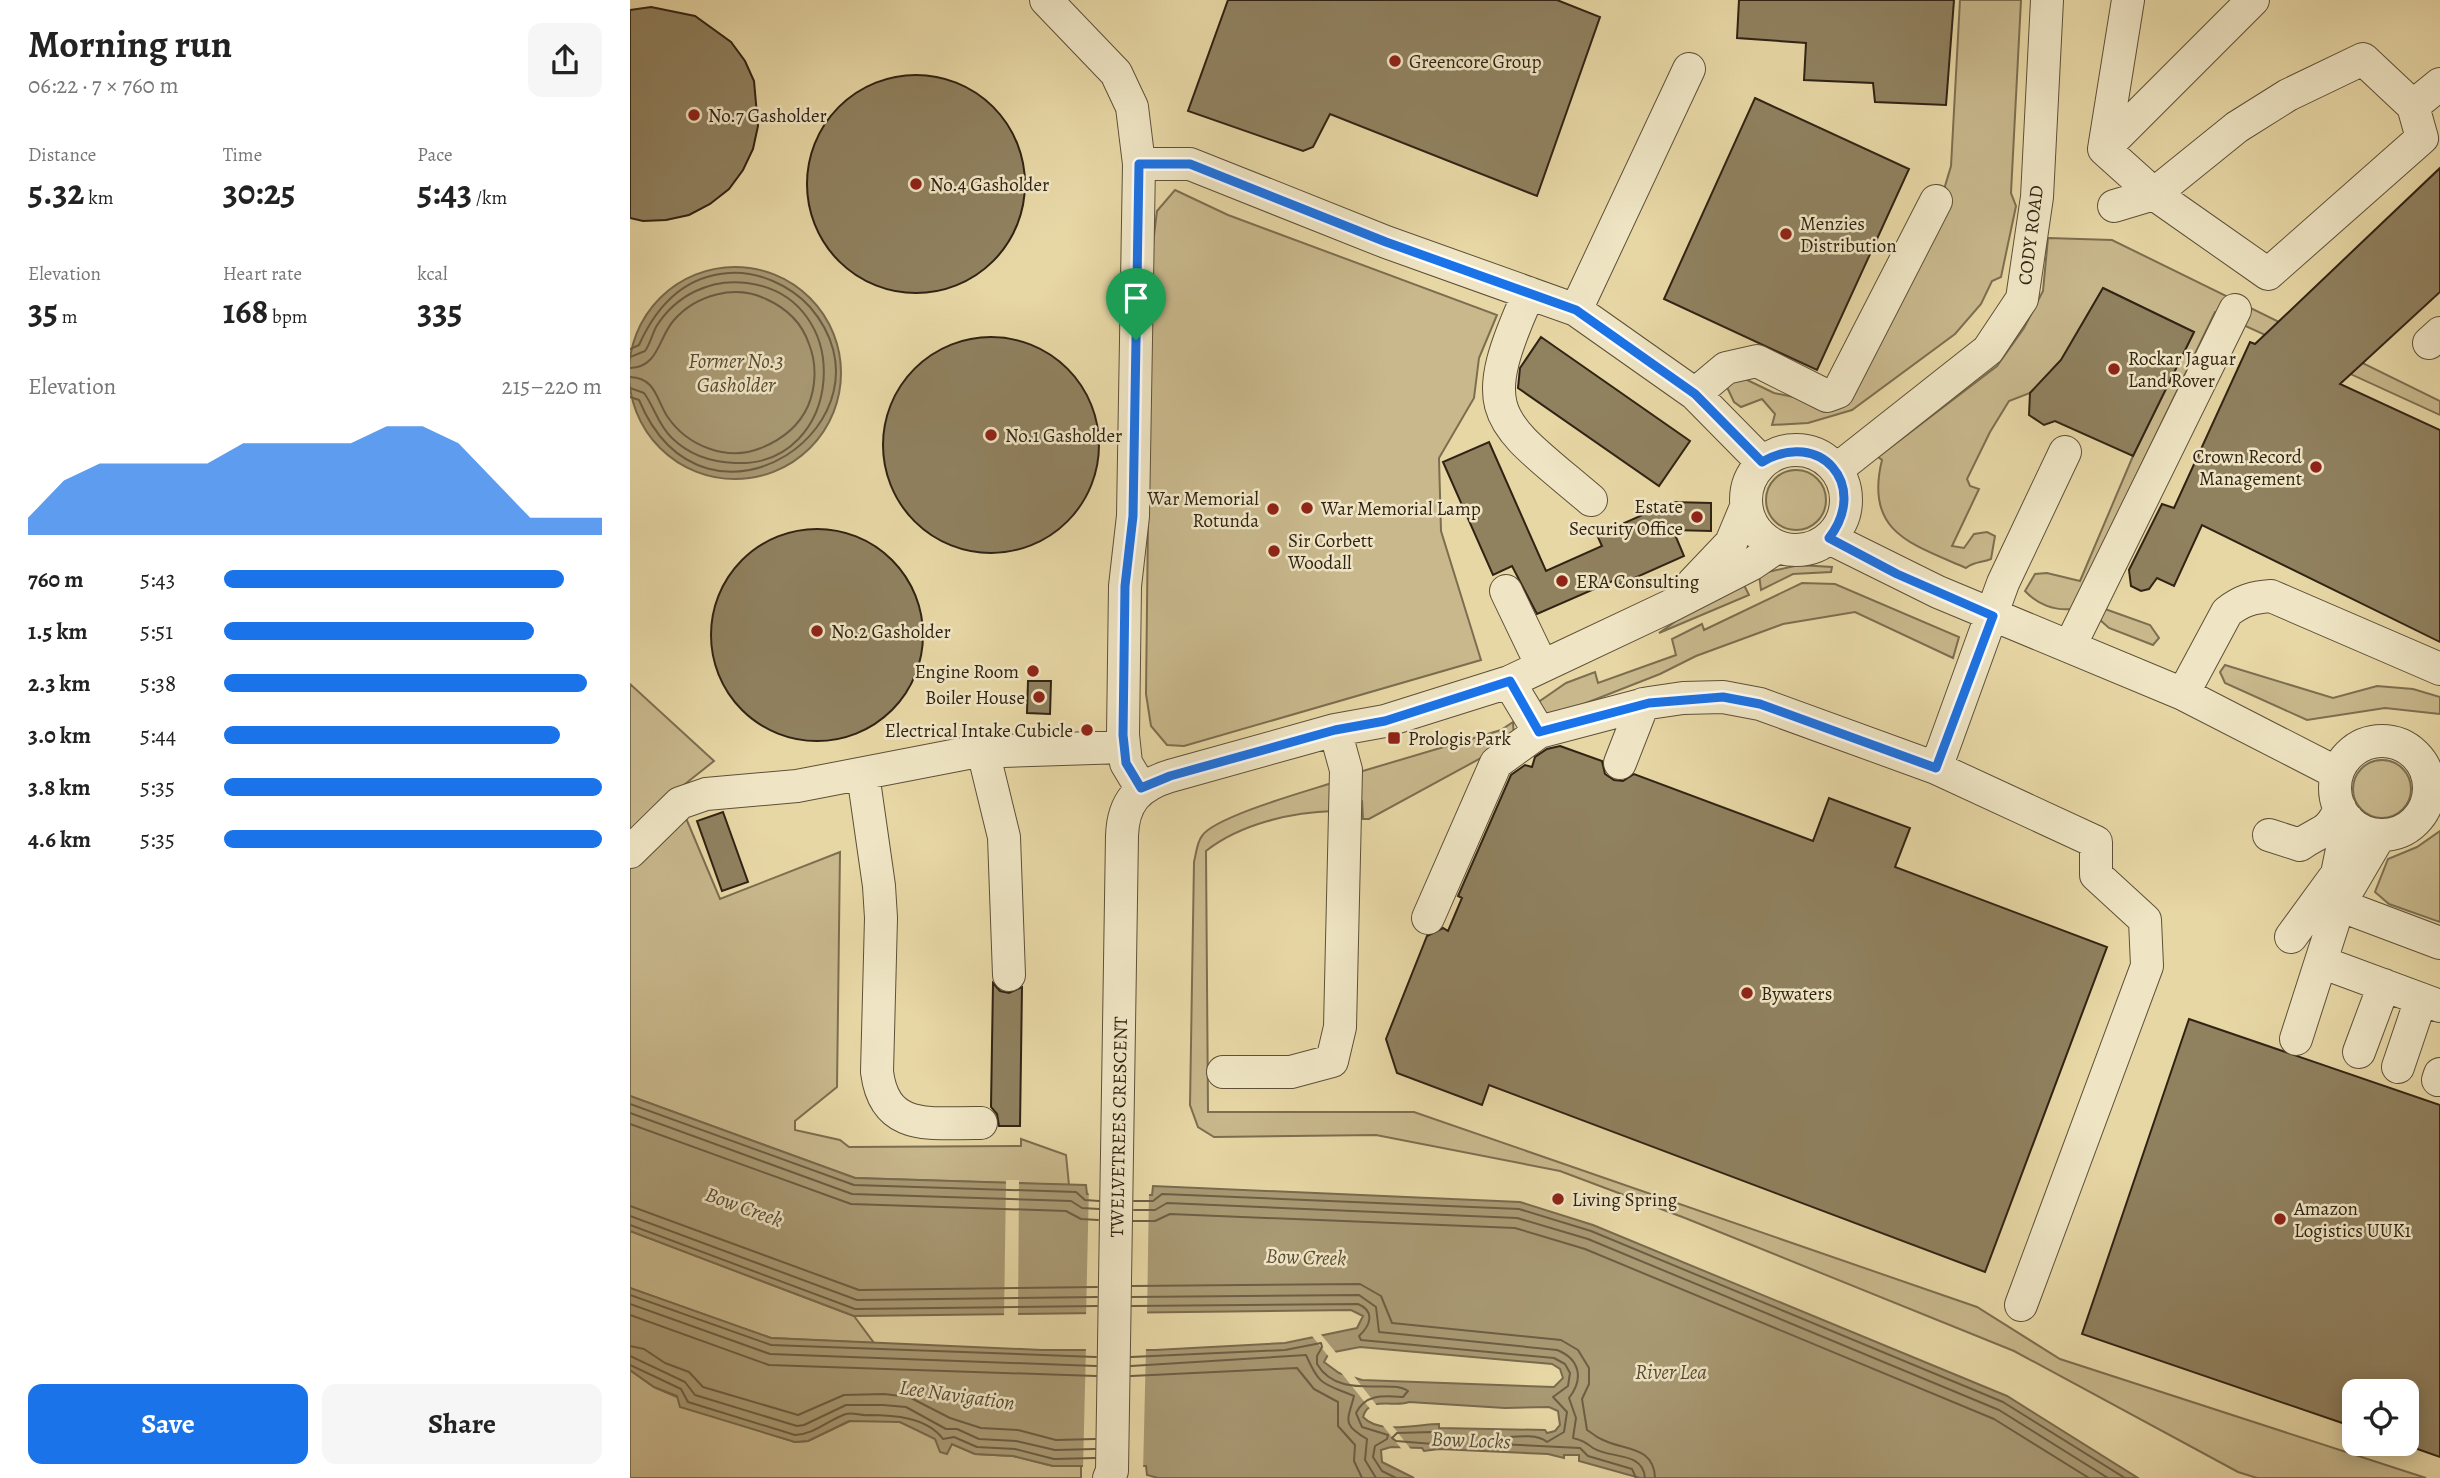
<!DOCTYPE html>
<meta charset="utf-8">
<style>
body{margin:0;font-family:Alegreya,serif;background:#f6f6f6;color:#222;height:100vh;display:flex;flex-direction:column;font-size:26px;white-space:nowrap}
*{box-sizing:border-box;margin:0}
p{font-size:23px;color:#767676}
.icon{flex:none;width:38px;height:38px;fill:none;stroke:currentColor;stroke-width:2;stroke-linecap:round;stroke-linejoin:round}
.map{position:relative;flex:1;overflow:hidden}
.panel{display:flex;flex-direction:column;background:#fff;width:630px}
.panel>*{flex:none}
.fabs{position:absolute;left:1712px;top:1379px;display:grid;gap:14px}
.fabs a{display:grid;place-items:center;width:77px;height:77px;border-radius:14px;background:#fff;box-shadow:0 4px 18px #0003;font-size:35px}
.pin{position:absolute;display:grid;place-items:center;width:60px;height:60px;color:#fff;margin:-72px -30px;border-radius:50% 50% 50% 0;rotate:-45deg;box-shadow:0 0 7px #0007}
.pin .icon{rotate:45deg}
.round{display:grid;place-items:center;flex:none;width:74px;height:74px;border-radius:14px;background:#f6f6f6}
.head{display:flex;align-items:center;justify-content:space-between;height:119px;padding:0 28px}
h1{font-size:38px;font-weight:700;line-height:52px}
.figures{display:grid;grid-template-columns:repeat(3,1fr);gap:10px;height:119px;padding:7px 28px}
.figures div{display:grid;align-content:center}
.figures b{font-size:35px;font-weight:700}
.figures small{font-size:19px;font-weight:400}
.figures p{font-size:19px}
.chart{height:196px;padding:14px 28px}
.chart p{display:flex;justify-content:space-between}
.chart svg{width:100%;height:126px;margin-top:7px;fill:#1a73e8;opacity:.7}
.action{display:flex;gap:14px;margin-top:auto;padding:14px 28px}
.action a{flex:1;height:80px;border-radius:14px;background:#1a73e8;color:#fff;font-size:28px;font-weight:700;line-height:80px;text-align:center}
.action a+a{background:#f6f6f6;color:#222}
ul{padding:0 28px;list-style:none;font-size:23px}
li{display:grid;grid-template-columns:112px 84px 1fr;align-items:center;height:52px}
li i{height:18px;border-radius:9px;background:#1a73e8}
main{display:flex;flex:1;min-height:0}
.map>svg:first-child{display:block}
</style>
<main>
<section class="panel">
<div class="head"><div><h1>Morning run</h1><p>06:22 · 7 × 760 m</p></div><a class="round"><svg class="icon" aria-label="share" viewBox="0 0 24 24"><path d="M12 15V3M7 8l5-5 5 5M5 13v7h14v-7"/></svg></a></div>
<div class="figures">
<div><p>Distance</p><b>5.32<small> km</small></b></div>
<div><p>Time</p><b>30:25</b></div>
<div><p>Pace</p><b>5:43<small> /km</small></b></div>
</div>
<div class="figures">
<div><p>Elevation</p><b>35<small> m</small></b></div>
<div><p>Heart rate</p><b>168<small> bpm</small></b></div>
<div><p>kcal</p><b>335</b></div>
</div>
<div class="chart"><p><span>Elevation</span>215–220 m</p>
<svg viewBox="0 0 160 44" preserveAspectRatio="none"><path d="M0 44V38L10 25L20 19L30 19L40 19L50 19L60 12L70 12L80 12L90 12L100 6L110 6L120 12L130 25L140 38L150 38L160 38V44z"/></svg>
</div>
<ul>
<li><b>760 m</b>5:43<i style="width:90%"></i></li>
<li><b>1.5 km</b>5:51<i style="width:82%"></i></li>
<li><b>2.3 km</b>5:38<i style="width:96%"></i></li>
<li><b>3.0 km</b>5:44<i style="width:89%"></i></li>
<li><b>3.8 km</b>5:35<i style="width:100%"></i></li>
<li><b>4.6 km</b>5:35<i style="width:100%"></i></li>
</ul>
<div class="action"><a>Save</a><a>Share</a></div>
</section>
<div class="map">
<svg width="1810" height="1478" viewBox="0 0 1810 1478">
<rect width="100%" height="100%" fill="#e7d7a5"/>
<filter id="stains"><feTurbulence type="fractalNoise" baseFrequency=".00286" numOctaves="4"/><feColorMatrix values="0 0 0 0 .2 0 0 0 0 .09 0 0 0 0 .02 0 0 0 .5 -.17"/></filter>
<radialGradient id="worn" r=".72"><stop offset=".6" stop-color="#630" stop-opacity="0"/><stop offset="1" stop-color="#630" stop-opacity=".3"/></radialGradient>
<path fill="#c8b88c" stroke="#7c6e50" stroke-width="2" d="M 1330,0 L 1391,0 L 1381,193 L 1386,206 L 1371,277 L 1362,281 L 1351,304 L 1325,334 L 1222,410 L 1178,423 L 1142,425 L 1145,414 L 1132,399 L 1111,407 L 1104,402 L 1096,385 L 1109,376 L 1144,393 L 1187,402 L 1306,216 L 1321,166 Z
M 545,190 L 598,215 L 867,315 L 849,358 L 844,398 L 809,458 L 811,531 L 851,660 L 554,746 L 537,745 L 521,726 L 516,694 L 521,260 L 527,211 Z
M 1418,238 L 1482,240 L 1810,401 L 1810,415 L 1585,312 L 1442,609 C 1424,611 1407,604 1395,591 L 1405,574 L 1417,573 L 1450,581 L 1503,456 L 1564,332 L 1473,288 L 1431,360 L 1400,393 L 1379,401 L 1360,432 L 1337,479 L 1340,486 L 1349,489 L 1322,546 L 1334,548 L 1344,534 L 1357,532 L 1365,536 L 1361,559 C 1352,563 1345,561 1336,568 C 1281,544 1234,532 1252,460 L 1248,457 L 1367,366 L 1394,328 L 1413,291 Z
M1136 500a30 30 0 1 1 60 0a30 30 0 1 1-60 0Z
M 1169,565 L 1202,567 L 1201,572 L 1163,574 L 1131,590 L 1129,574 Z
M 1112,581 L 1119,595 L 1029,633 L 1086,593 Z
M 1172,583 L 1205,584 L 1329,637 L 1323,658 L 1225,612 L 1153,624 L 1066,656 L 1030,674 L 923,716 L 913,713 L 907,703 L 936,683 L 965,672 L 968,683 L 1046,655 L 1042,639 L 1072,624 L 1074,630 Z
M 1475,609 L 1520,625 L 1529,638 L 1523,645 L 1479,628 L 1470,620 Z
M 1595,665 L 1703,698 L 1747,686 L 1783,689 L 1810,697 L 1810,714 L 1755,708 L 1677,720 L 1595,683 L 1590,672 Z
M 0,684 L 84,761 L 45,792 L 90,899 L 210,852 L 207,1087 L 165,1121 L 165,1130 L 210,1140 L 219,1147 L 391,1146 L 391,1139 L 436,1155 L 439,1185 L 225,1178 L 0,1096 Z
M 883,722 L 884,740 L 739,819 L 733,819 L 732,801 L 725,800 L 726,773 L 871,730 Z
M1723 789a29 29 0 1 1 58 0a29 29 0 1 1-58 0Z
M 702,783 L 704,811 C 662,812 610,824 576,851 L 578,1112 L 784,1112 L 1347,1307 L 1430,1359 L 1796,1478 L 1627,1478 L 1608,1472 L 1384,1351 L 1055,1218 L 930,1171 L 746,1135 L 584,1137 L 568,1127 L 560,1105 L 564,862 C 566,854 567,842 572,836 C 584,817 677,791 702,783 Z
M 1810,831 L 1810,922 L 1759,904 L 1745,892 L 1758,859 L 1787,847 Z
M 0,1231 L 224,1316 L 244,1343 L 141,1338 L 0,1288 Z
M 0,1370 L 24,1387 L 111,1425 L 165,1442 L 178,1441 L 220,1421 L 252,1420 L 270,1422 L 345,1454 L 383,1456 L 423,1466 L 451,1465 L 451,1478 L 0,1478 Z"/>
<path fill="#a99a74" stroke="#796a4e" stroke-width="2" fill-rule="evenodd" d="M-1 373a106 106 0 1 1 212 0a106 106 0 1 1-212 0Z
M 0,1096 L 225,1178 L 456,1185 L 457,1194 L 522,1195 L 523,1186 L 890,1202 L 963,1225 L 1377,1396 L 1508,1478 L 1010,1478 L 949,1461 L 949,1455 L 934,1455 L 934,1458 L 918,1454 L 809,1449 L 794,1451 L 792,1448 L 761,1447 L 751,1450 L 752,1462 L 784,1478 L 528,1478 L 517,1475 L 516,1466 L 423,1466 L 383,1456 L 345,1454 L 322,1444 L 317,1454 L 310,1452 L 305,1439 L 270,1422 L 219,1421 L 178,1441 L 165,1442 L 50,1407 L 47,1396 L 24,1387 L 0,1370 L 0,1288 L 141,1338 L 412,1350 L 525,1350 L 655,1343 L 727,1328 L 733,1316 L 721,1310 L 224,1316 L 0,1231 ZM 730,1347 L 922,1364 L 930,1369 L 933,1378 L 924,1387 L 732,1380 L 709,1373 L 694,1362 L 699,1353 ZM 779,1402 L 875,1408 L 919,1407 L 928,1411 L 930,1425 L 925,1431 L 917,1433 L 915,1430 L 809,1428 L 809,1424 C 788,1424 750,1435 733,1417 C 739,1395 765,1408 779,1402 Z"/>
<path fill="#e7d7a5" d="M 376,1180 L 389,1180 L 388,1318 L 374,1318 Z
M 459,1184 L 460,1190 L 519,1191 L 517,1316 L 456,1317 Z
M 689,1332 L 707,1354 L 699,1357 L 682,1336 L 672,1336 Z
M 456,1346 L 516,1347 L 513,1473 L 513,1469 L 453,1468 Z
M 709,1370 L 723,1375 L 748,1407 L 741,1410 Z
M 750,1422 L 761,1424 L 783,1452 L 774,1452 Z"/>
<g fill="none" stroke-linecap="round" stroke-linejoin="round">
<path stroke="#6d5e44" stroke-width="2" d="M 0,349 L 9,345 C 26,307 53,276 99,273 C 128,271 160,285 180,307 C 277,420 76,559 9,400 L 0,397
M 0,357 L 15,351 C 20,344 22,335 26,327 C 45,296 80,278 117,283 C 228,297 214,468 105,463 C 81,462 59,455 42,438 C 28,425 25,408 14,393 L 0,388
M 0,368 C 29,367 28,338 44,320 C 66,295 105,284 136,299 C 156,308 172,323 179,344 C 187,364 186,387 178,406 C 169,426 151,440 131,448 C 97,462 57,446 37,416 C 26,399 26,378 0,377
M 0,1104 L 224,1185 L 446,1192 L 455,1200 L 469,1201
M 0,1113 L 222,1194 L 441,1201 L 452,1208 L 469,1209
M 0,1124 L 221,1204 L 436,1211 L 451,1219 L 468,1220
M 504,1201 L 523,1201 L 532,1194 L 889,1209 L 961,1231 L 1373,1402 L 1495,1478
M 0,1206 L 229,1290 L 467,1287
M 504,1210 L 525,1210 L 537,1203 L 887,1218 L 958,1239 L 1369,1410 L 1478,1478
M 0,1216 L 227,1300 L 467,1297
M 503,1221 L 525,1221 L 540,1214 L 885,1228 L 955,1249 L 1364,1419 L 1459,1478
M 0,1225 L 225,1309 L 467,1306
M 502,1286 L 730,1284 L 751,1296 L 762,1323 L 931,1340 L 948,1350 L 959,1368 L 959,1384 L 952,1399 L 957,1430 C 962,1433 966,1437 971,1439 C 993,1451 1024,1445 1025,1478
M 0,1295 L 141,1345 L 466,1357
M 502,1297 L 729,1295 L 746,1307 L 749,1332 L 927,1350 C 950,1359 954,1379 939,1398 L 946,1418 L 943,1438 C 952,1440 956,1443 963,1448 C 980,1459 1013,1451 1015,1478
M 0,1304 L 140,1354 L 466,1366
M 502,1306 L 728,1304 C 745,1311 741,1325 729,1336 L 731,1340 L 924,1358 L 935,1364 L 940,1373 L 938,1386 L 923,1397 L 937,1412 L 934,1432 L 917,1442 C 906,1433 884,1437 869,1438 L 868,1444 L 950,1448 L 958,1456 L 1002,1469 L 1006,1478
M 0,1315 L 139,1365 L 466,1376
M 0,1346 L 14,1349 L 35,1363 L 59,1372 L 73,1387 L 168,1415 L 214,1395 L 254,1394 L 279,1397 L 320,1418 L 351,1428 L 388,1430 L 426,1440 L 465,1439
M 0,1356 L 55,1382 L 65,1395 L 167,1426 L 174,1425 L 216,1405 L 253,1405 L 276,1407 L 316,1429 L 327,1429 L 349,1439 L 386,1441 L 425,1450 L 465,1449
M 501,1357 L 655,1350 L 691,1343 L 692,1347 L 687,1356 L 687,1364 C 709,1401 759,1378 778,1391 L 773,1397 C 755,1396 736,1393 726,1413 L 732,1427 L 758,1435 L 757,1439 L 745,1446 L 743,1457 L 752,1471 L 766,1478
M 0,1365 L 51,1389 L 58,1402 L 165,1435 C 185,1434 198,1420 216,1414 C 223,1412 231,1416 238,1415 C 263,1415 297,1417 313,1439 L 324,1437 L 347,1447 L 385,1449 L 424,1459 L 465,1458
M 501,1366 L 676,1355 C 690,1387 693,1383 724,1396 C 718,1420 711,1424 737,1439 L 735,1460 L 746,1478
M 501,1376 L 667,1368 L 684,1389 L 708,1402 L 708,1426 L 725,1445 L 724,1461 L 732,1478
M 802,1432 L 811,1438 L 803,1444 L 766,1441 L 762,1438 L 767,1433 Z"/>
</g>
<path fill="#90815f" stroke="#312314" stroke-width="2" d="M 598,0 L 927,0 L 970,17 L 907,196 L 700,114 L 683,147 L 673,151 L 558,111 Z
M 1109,0 L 1324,0 L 1316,105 L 1245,102 L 1243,83 L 1174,80 L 1176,43 L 1107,38 Z
M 21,7 L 65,16 L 101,42 L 115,61 L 124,81 L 128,126 L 123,149 L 113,170 L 99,189 L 80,204 L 59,215 L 36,220 L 13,221 L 0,218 L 0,10 Z
M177 184a109 109 0 1 1 218 0a109 109 0 1 1-218 0Z
M 1125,98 L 1279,169 L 1187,370 L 1034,299 Z
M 1810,168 L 1810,292 L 1710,384 L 1810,430 L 1810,642 L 1572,525 L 1544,586 L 1527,578 L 1519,589 L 1511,591 L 1501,586 L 1499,570 L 1532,504 L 1544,508 L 1620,342 L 1625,344 Z
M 1473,288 L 1564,332 L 1503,456 L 1425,421 L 1414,425 L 1399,415 L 1400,393 L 1431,360 Z
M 911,337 L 1060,441 L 1029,486 L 888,388 L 890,368 Z
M253 445a108 108 0 1 1 216 0a108 108 0 1 1-216 0Z
M 859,442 L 916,571 L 972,546 L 967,535 L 1042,502 L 1081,503 L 1081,531 L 1043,530 L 1054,556 L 989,585 L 987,579 L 907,614 L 882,566 L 863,575 L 813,462 Z
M81 635a106 106 0 1 1 212 0a106 106 0 1 1-212 0Z
M 398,681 L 421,681 L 420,714 L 397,713 Z
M 930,746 L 972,761 L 975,774 L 984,780 L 993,781 L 1004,774 L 1183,841 L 1199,798 L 1280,828 L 1265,867 L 1477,947 L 1355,1272 L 859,1085 L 852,1105 L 767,1073 L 756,1039 L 797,936 L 813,928 L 818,931 L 832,898 L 828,896 L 881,775 L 895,765 L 902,767 L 905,757 L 917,749 Z
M 93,812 L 118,882 L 92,891 L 67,821 Z
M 363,983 L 370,991 L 379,993 L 392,987 L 390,1126 L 369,1126 L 367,1114 L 361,1107 Z
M 1559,1019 L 1810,1105 L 1810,1457 L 1776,1445 L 1776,1391 L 1724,1391 L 1724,1427 L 1452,1334 Z"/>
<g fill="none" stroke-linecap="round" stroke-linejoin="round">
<defs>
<path id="minor" d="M 416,0 L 486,73 L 502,107 L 509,164 L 503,516 L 495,586 L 493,735 L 496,763 L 511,788
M 1474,149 L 1524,194 L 1638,274 L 1792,138 L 1783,106
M 1474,149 L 1623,0
M 1474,149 L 1498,0
M 509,164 L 560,164 L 756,242 L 946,310 L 1065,394 L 1132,462
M 1484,206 L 1524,194 L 1607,127 L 1658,95 L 1733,59 L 1783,106 L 1810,84
M 899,293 C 843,417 866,419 961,500
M 946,310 L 1059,69
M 1799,343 L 1810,333
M 1065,394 L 1096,368 L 1127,361 L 1197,396 L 1208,392 L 1306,201
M1116 500a50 50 0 1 1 100 0a50 50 0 1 1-100 0Z
M 1206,470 L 1358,350 L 1392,299 L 1407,197 L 1417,0
M 1199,538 L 1308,592 L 1553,694 L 1707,773
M 1063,583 L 1101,543 L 1116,507
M 876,591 L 912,666
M 1440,646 L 1605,310
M 879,682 L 909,732
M 1553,694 L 1597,612 C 1611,601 1623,597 1641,596 L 1810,669
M1705 788a47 47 0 1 1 94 0a47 47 0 1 1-94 0Z
M 353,751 L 374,837 L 379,975
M 990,763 L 1013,704
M 1306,768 L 1373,583 L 1435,452
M 233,774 L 249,886 L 251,918 L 247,1072 C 255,1134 303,1122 351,1123
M 1639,835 L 1670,845 C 1690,830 1699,835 1710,808
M 0,852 L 50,803 L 76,794 L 167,786 L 343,752 L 494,747
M 1709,905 L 1810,943
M 798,918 L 866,763 L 909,732 L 1019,703 L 1053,698 L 1093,697 L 1130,704 L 1306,768 L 1466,842 L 1466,875 L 1515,920 L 1517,966 L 1391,1305
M 1661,937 L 1707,874 L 1718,820
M 1691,962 L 1810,1006
M 1666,1039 L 1709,905 L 1750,835
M 1729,1052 L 1754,985
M 1768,1067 L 1791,999
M 593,1072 L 661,1072 L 702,1061 L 710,1027 L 716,770 L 705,730
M 1808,1080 L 1810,1074
M 479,1478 L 482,1471 L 492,836 C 493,802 508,786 540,776 L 705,730 L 755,721 L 879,682 L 1040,606 L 1122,564 L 1147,547"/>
</defs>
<use href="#minor" stroke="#5e5038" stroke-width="34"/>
<use href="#minor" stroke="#efe5c4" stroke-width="32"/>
</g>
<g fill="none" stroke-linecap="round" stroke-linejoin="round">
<defs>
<path id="route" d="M 509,164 L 560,164 L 756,242 L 946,310 L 1065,394 L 1132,462 C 1190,428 1240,485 1199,538 L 1267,574 L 1363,616 L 1306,768 L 1130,704 L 1093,697 L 1019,703 L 909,732 L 880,681 L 755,721 L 705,730 L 540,776 L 511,788 L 496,763 L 493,735 L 495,586 L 503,516 Z"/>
</defs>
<use href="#route" stroke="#fff" stroke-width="14"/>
<use href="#route" stroke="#1a73e8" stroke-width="9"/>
</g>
<g fill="#8f2418" stroke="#efe5c4" stroke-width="2.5">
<circle cx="765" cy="61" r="7"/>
<circle cx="64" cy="115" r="7"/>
<circle cx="286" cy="184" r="7"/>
<circle cx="1156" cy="234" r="7"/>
<circle cx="1484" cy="369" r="7"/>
<circle cx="361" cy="435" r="7"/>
<circle cx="1686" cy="467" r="7"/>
<circle cx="677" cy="508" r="7"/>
<circle cx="643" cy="509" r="7"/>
<circle cx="1067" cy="517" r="7"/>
<circle cx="644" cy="551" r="7"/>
<circle cx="932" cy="581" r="7"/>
<circle cx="187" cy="631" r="7"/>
<circle cx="403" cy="671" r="7"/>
<circle cx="409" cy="697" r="7"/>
<circle cx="457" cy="730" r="7"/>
<rect x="757" y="731" width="14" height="14" rx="3.5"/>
<circle cx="1117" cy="993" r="7"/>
<circle cx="928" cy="1199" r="7"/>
<circle cx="1650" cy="1219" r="7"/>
</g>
<g text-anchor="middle" stroke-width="5" stroke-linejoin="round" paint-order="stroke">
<g font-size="19" fill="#312314" stroke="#efe5c4" text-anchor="start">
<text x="779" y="68">Greencore Group</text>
<text x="78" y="122">No.7 Gasholder</text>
<text x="300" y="191">No.4 Gasholder</text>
<text x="1170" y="230">Menzies<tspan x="1170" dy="22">Distribution</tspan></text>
<text x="1498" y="365">Rockar Jaguar<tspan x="1498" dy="22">Land Rover</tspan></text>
<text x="375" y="442">No.1 Gasholder</text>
<text x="1672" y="463" text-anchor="end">Crown Record<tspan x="1672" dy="22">Management</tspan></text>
<text x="629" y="505" text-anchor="end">War Memorial<tspan x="629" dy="22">Rotunda</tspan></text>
<text x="1053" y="513" text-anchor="end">Estate<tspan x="1053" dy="22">Security Office</tspan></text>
<text x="691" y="515">War Memorial Lamp</text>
<text x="658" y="547">Sir Corbett<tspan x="658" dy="22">Woodall</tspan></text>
<text x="946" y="588">ERA Consulting</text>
<text x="201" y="638">No.2 Gasholder</text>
<text x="389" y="678" text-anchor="end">Engine Room</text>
<text x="395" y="704" text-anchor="end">Boiler House</text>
<text x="443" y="737" text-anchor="end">Electrical Intake Cubicle</text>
<text x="778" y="745">Prologis Park</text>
<text x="1131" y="1000">Bywaters</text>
<text x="942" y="1206">Living Spring</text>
<text x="1664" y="1215">Amazon<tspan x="1664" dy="22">Logistics UUK1</tspan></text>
</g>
<g font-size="19" fill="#312314" stroke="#efe5c4">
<text transform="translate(1400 235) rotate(-83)" y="7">CODY ROAD</text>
<text transform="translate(488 1127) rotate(-89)" y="7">TWELVETREES CRESCENT</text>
</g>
<g font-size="21" font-style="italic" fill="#5b4d36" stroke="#efe5c4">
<text x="106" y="368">Former No.3<tspan x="106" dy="24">Gasholder</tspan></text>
<text transform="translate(114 1207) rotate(20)" y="7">Bow Creek</text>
<text transform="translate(676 1257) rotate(2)" y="7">Bow Creek</text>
<text x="1041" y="1379">River Lea</text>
<text transform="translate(327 1395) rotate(8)" y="7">Lee Navigation</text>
<text transform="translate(841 1440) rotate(2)" y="7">Bow Locks</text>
</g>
</g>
<rect width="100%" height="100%" filter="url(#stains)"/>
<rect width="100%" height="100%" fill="url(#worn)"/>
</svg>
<div class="fabs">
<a><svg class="icon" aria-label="locate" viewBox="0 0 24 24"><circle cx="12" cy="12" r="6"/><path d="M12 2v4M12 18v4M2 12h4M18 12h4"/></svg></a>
</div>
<div class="pin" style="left:506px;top:340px;background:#1e9e55"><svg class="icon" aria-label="arrive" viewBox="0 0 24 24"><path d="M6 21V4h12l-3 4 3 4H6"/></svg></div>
</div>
</main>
